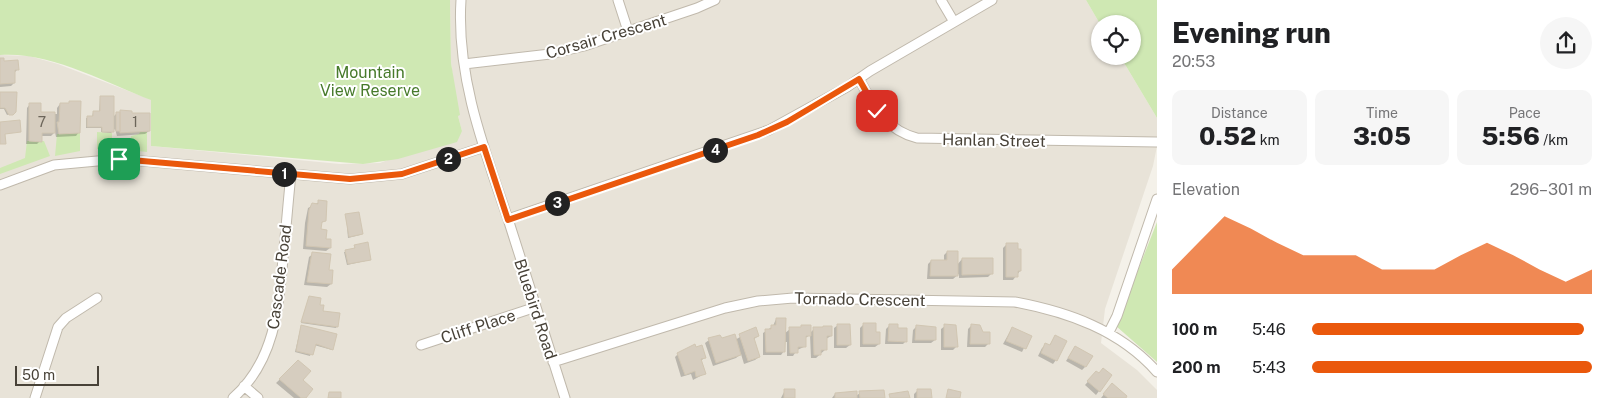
<!DOCTYPE html>
<meta charset="utf-8">
<style>
body{margin:0;font-family:"Public Sans",sans-serif;background:#f6f6f6;color:#202124;height:100vh;display:flex;flex-direction:column;font-size:19px;white-space:nowrap}
*{box-sizing:border-box;margin:0}
p{font-size:16px;color:#757577}
.icon{flex:none;width:28px;height:28px;fill:none;stroke:currentColor;stroke-width:2;stroke-linecap:round;stroke-linejoin:round}
.map{position:relative;flex:1;overflow:hidden}
.drawer{display:flex;flex-direction:column;background:#fff;width:450px}
.drawer>*{flex:none}
.fabs{position:absolute;left:1091px;top:15px;display:grid;gap:10px}
.fabs a{display:grid;place-items:center;width:50px;height:50px;border-radius:50%;background:#fff;box-shadow:0 1px 4px #0004;font-size:25px}
.scale{position:absolute;left:15px;bottom:12px;width:84px;box-sizing:border-box;padding-left:5px;border:2px solid #484238;border-top:0;font-size:14px;line-height:18px;white-space:nowrap;color:#484238;-webkit-text-stroke:4px #fff;paint-order:stroke}
.pin{position:absolute;display:grid;place-items:center;width:42px;height:42px;color:#fff;margin:-21px;border-radius:10px;box-shadow:0 2px 8px #0006}
.km{position:absolute;width:25px;height:25px;margin:-12px;border-radius:50%;background:#222;color:#fff;font-size:14px;line-height:25px;text-align:center}
.round{display:grid;place-items:center;flex:none;width:52px;height:52px;border-radius:26px;background:#f6f6f6}
.overview{display:flex;align-items:center;justify-content:space-between;height:85px;padding:0 15px}
h1{font-size:28px;font-weight:800;line-height:38px}
.metrics{display:grid;grid-template-columns:repeat(3,1fr);gap:8px;height:85px;padding:5px 15px}
.metrics div{display:grid;align-content:center;border-radius:10px;background:#f6f6f6;text-align:center}
.metrics b{font-size:25px;font-weight:800}
.metrics small{font-size:14px;font-weight:400}
.metrics p{font-size:14px}
.chart{height:140px;padding:10px 15px}
.chart p{display:flex;justify-content:space-between}
.chart svg{width:100%;height:90px;margin-top:5px;fill:#ea580c;opacity:.7}
ul{padding:0 15px;list-style:none;font-size:16px}
li{display:grid;grid-template-columns:80px 60px 1fr;align-items:center;height:38px}
li i{height:12px;border-radius:6px;background:#ea580c}
main{display:flex;flex:1;min-height:0}
.map>svg:first-child{display:block}
</style>
<main>
<div class="map">
<svg width="1157" height="398" viewBox="0 0 1157 398">
<rect width="100%" height="100%" fill="#f4f1e9"/>
<path fill="#e8e3d8" d="M 450,0 L 1086,0 L 1100,24 L 1100,56 L 1120,56 L 1157,118 L 1157,146 L 1153,166 L 1105,309 L 1101,343 L 1137,370 L 1157,390 L 1157,398 L 0,398 L 0,55 L 29,56 L 58,64 L 152,100 L 151,146 L 340,164 L 380,163 L 462,131 L 458,116 L 451,63 Z"/>
<path fill="#cfe8b3" d="M 0,0 L 450,0 L 451,63 L 460,115 L 458,116 L 462,131 L 457,142 L 398,159 L 363,164 L 151,146 L 151,100 C 107,83 49,51 0,55 Z
M 1086,0 L 1157,0 L 1157,118 L 1120,56 L 1132,56 L 1132,24 L 1100,24 Z
M 97,132 L 112,133 L 112,144 L 115,145 L 115,149 L 97,149 Z
M 140,132 L 147,132 L 147,152 L 130,150 L 131,136 L 139,134 Z
M 67,133 L 80,133 L 80,151 L 55,156 L 57,134 Z
M 27,141 L 44,141 L 50,156 L 0,174 L 0,168 L 25,158 Z
M 1157,222 L 1157,362 L 1116,326 Z"/>
<path fill="#0003" d="M 0,59 L 17,70 L 14,73 L 14,83 L 11,86 L 0,87 Z
M 0,93 L 14,113 L 7,115 L 4,109 L 0,109 Z
M 100,97 L 113,117 L 116,114 L 149,131 L 145,134 L 117,136 L 115,129 L 111,133 L 101,132 L 101,128 L 86,128 L 86,118 L 92,117 L 93,112 L 99,113 Z
M 30,104 L 40,113 L 57,114 L 57,108 L 60,104 L 79,132 L 76,136 L 56,137 L 55,132 L 51,136 L 40,136 L 40,141 L 37,144 L 26,144 L 27,108 Z
M 319,202 L 324,221 L 320,224 L 320,231 L 330,248 L 326,251 L 303,249 L 305,223 L 308,208 Z
M 346,215 L 362,234 L 360,235 L 348,238 Z
M 1007,244 L 1020,271 L 1013,280 L 1003,280 L 1003,248 Z
M 355,246 L 370,260 L 347,265 L 344,252 L 354,250 Z
M 947,252 L 957,265 L 962,259 L 992,273 L 988,277 L 959,278 L 959,274 L 953,279 L 927,279 L 928,264 L 931,261 L 944,261 L 944,255 Z
M 313,254 L 328,271 L 332,272 L 331,284 L 327,287 L 304,285 L 309,257 Z
M 319,306 L 337,326 L 336,328 L 301,323 L 306,307 Z
M 776,319 L 784,334 L 790,329 L 810,333 L 814,329 L 831,336 L 826,339 L 826,349 L 816,358 L 811,358 L 810,335 L 804,339 L 804,347 L 797,350 L 793,356 L 787,356 L 787,342 L 784,342 L 784,351 L 781,355 L 763,355 L 763,333 L 773,326 Z
M 864,324 L 874,333 L 879,344 L 875,347 L 860,347 L 860,328 Z
M 838,325 L 850,345 L 846,348 L 834,348 L 834,328 Z
M 301,326 L 335,335 L 332,350 L 314,345 L 310,356 L 295,352 Z
M 889,326 L 897,330 L 906,341 L 903,344 L 885,344 L 886,329 Z
M 945,326 L 956,347 L 953,350 L 941,350 L 941,329 Z
M 971,326 L 988,344 L 985,347 L 967,347 L 968,329 Z
M 916,327 L 935,340 L 931,343 L 912,343 L 913,330 Z
M 755,328 L 758,336 L 753,340 L 759,357 L 755,360 L 744,364 L 741,354 L 736,358 L 713,366 L 705,343 L 709,340 L 735,340 Z
M 1012,328 L 1030,336 L 1022,352 L 1003,344 Z
M 1055,336 L 1056,360 L 1053,364 L 1038,356 L 1042,348 L 1046,345 L 1049,346 Z
M 1075,347 L 1085,367 L 1082,370 L 1066,361 Z
M 678,354 L 705,357 L 700,362 L 704,374 L 693,380 L 691,374 L 681,377 L 675,357 Z
M 298,362 L 301,381 L 304,398 L 294,398 L 276,383 Z
M 1093,376 L 1099,391 L 1096,395 L 1085,385 Z
M 1109,388 L 1124,398 L 1101,398 Z
M 785,390 L 793,398 L 781,398 Z
M 917,391 L 930,398 L 914,398 L 914,394 Z
M 860,393 L 883,398 L 832,398 L 835,394 L 856,396 Z"/>
<path fill="#d6cdbf" stroke="#d1c6b2" d="M 0,58 L 4,58 L 4,61 L 18,60 L 19,70 L 15,70 L 15,83 L 0,84 Z
M 0,92 L 17,92 L 16,112 L 13,115 L 9,115 L 5,108 L 0,108 Z
M 100,96 L 114,96 L 114,132 L 102,132 L 102,127 L 87,127 L 87,116 L 93,116 L 93,111 L 100,111 Z
M 69,101 L 81,101 L 80,133 L 59,134 L 57,122 L 59,122 L 60,103 L 69,103 Z
M 29,103 L 41,103 L 41,112 L 55,112 L 55,133 L 42,133 L 42,142 L 29,141 Z
M 120,110 L 132,111 L 132,113 L 150,113 L 150,131 L 120,133 Z
M 116,112 L 120,112 L 120,131 L 116,131 Z
M 20,120 L 21,132 L 5,134 L 6,144 L 0,144 L 0,122 Z
M 318,200 L 327,201 L 326,221 L 322,222 L 321,229 L 327,230 L 326,239 L 331,239 L 331,248 L 306,246 L 309,210 L 312,203 L 318,204 Z
M 359,212 L 363,234 L 349,237 L 345,214 Z
M 368,242 L 371,260 L 348,264 L 345,250 L 355,248 L 354,245 Z
M 1006,243 L 1018,243 L 1018,249 L 1021,249 L 1021,271 L 1018,271 L 1018,277 L 1006,277 Z
M 947,251 L 958,251 L 958,276 L 930,276 L 931,260 L 947,260 Z
M 312,252 L 331,254 L 329,270 L 333,270 L 332,284 L 307,282 Z
M 962,258 L 993,258 L 993,274 L 962,275 Z
M 309,296 L 321,298 L 320,305 L 324,305 L 323,311 L 340,313 L 338,327 L 301,322 Z
M 776,318 L 786,318 L 785,352 L 766,352 L 765,329 L 771,329 L 771,325 L 776,325 Z
M 863,323 L 876,323 L 876,332 L 880,332 L 880,344 L 863,344 Z
M 837,324 L 850,324 L 851,345 L 837,345 Z
M 889,324 L 898,324 L 898,328 L 907,328 L 907,342 L 888,341 Z
M 944,324 L 956,325 L 958,347 L 944,347 Z
M 971,324 L 980,325 L 983,332 L 990,332 L 990,344 L 970,344 Z
M 301,325 L 337,334 L 333,350 L 316,344 L 313,355 L 296,351 Z
M 801,325 L 811,325 L 811,336 L 806,336 L 806,347 L 798,347 L 798,353 L 790,353 L 789,327 L 801,327 Z
M 916,325 L 936,327 L 936,340 L 915,340 Z
M 823,326 L 832,326 L 832,336 L 827,336 L 827,350 L 821,350 L 821,355 L 814,355 L 813,327 L 823,327 Z
M 756,327 L 759,336 L 754,338 L 760,357 L 748,361 L 739,334 Z
M 1012,327 L 1032,336 L 1026,349 L 1006,341 Z
M 735,334 L 741,355 L 716,363 L 708,338 L 720,335 L 722,338 Z
M 1055,335 L 1067,341 L 1057,361 L 1041,353 L 1045,343 L 1050,345 Z
M 695,344 L 696,347 L 702,345 L 706,358 L 701,359 L 706,374 L 696,377 L 695,371 L 685,375 L 677,353 Z
M 1075,346 L 1093,356 L 1086,367 L 1068,358 Z
M 298,360 L 311,371 L 303,380 L 313,389 L 306,398 L 301,398 L 279,379 Z
M 1103,368 L 1112,375 L 1100,392 L 1087,381 L 1096,371 L 1099,373 Z
M 1112,383 L 1127,396 L 1126,398 L 1108,398 L 1103,394 Z
M 784,389 L 795,389 L 795,398 L 784,398 Z
M 917,389 L 931,389 L 932,398 L 917,398 Z
M 948,389 L 961,392 L 960,398 L 946,398 Z
M 884,390 L 885,398 L 860,398 L 859,391 Z
M 857,391 L 857,398 L 835,398 L 835,393 Z
M 908,391 L 910,398 L 890,398 L 889,394 Z
M 329,392 L 341,392 L 341,398 L 328,398 Z"/>
<g fill="none" stroke-linecap="round" stroke-linejoin="round">
<defs>
<path id="minor" d="M 461,0 C 456,76 484,149 508,219 L 769,130 L 847,87 L 870,71 L 992,0
M 618,0 L 628,31
M 941,0 L 954,22
M 464,64 L 550,54 L 584,46 L 697,8 L 715,0
M 859,79 C 874,106 885,130 917,138 L 1157,142
M 0,185 L 54,165 L 119,159 L 350,179 L 402,174 L 484,147
M 508,219 L 565,398
M 1109,332 L 1117,316 L 1157,199
M 421,345 L 536,307
M 553,362 L 725,308 L 758,301 L 793,298 L 1015,302 C 1068,312 1120,330 1157,372
M 244,386 L 258,398
M 35,398 L 58,327 L 66,318 L 97,298
M 233,398 C 274,362 279,309 283,258 C 286,230 288,202 291,174"/>
</defs>
<use href="#minor" stroke="#c0b9ac" stroke-width="11"/>
<use href="#minor" stroke="#fff" stroke-width="9"/>
</g>
<g fill="none" stroke-linecap="round" stroke-linejoin="round">
<defs>
<path id="route" d="M 119,159 L 350,179 L 402,174 L 484,147 L 508,220 L 758,135 L 787,122 L 859,79 L 877,111"/>
</defs>
<use href="#route" stroke="#fff" stroke-width="10"/>
<use href="#route" stroke="#ea580c" stroke-width="6"/>
</g>
<g text-anchor="middle" stroke-width="4" stroke-linejoin="round" paint-order="stroke">
<g font-size="14" fill="#6c655a">
<text x="42" y="127">7</text>
<text x="135" y="127">1</text>
</g>
<g font-size="16" fill="#484238" stroke="#fff">
<text transform="translate(606 36) rotate(-16)" y="6">Corsair Crescent</text>
<text transform="translate(994 140) rotate(1)" y="6">Hanlan Street</text>
<text transform="translate(279 277) rotate(-83)" y="6">Cascade Road</text>
<text transform="translate(860 299) rotate(1)" y="6">Tornado Crescent</text>
<text transform="translate(536 309) rotate(72)" y="6">Bluebird Road</text>
<text transform="translate(478 326) rotate(-18)" y="6">Cliff Place</text>
</g>
<g font-size="16" fill="#477a2b" stroke="#fff">
<text x="370" y="78">Mountain<tspan x="370" dy="18">View Reserve</tspan></text>
</g>
</g>
</svg>
<div class="fabs">
<a><svg class="icon" aria-label="locate" viewBox="0 0 24 24"><circle cx="12" cy="12" r="6"/><path d="M12 2v4M12 18v4M2 12h4M18 12h4"/></svg></a>
</div>
<div class="scale">50 m</div>
<div class="pin" style="left:119px;top:159px;background:#1e9e55"><svg class="icon" aria-label="arrive" viewBox="0 0 24 24"><path d="M6 21V4h12l-3 4 3 4H6"/></svg></div>
<div class="pin" style="left:877px;top:111px;background:#d93025"><svg class="icon" aria-label="check" viewBox="0 0 24 24"><path d="M5 12l5 5 9-10"/></svg></div>
<b class="km" style="left:284px;top:174px">1</b>
<b class="km" style="left:448px;top:159px">2</b>
<b class="km" style="left:557px;top:203px">3</b>
<b class="km" style="left:715px;top:150px">4</b>
</div>
<section class="drawer">
<div class="overview"><div><h1>Evening run</h1><p>20:53</p></div><a class="round"><svg class="icon" aria-label="share" viewBox="0 0 24 24"><path d="M12 15V3M7 8l5-5 5 5M5 13v7h14v-7"/></svg></a></div>
<div class="metrics">
<div><p>Distance</p><b>0.52<small> km</small></b></div>
<div><p>Time</p><b>3:05</b></div>
<div><p>Pace</p><b>5:56<small> /km</small></b></div>
</div>
<div class="chart"><p><span>Elevation</span>296–301 m</p>
<svg viewBox="0 0 160 44" preserveAspectRatio="none"><path d="M0 44V32L10 19L20 6L30 12L40 19L50 25L60 25L70 25L80 32L90 32L100 32L110 25L120 19L130 25L140 32L150 38L160 32V44z"/></svg>
</div>
<ul>
<li><b>100 m</b>5:46<i style="width:97%"></i></li>
<li><b>200 m</b>5:43<i style="width:100%"></i></li>
</ul>
</section>
</main>
